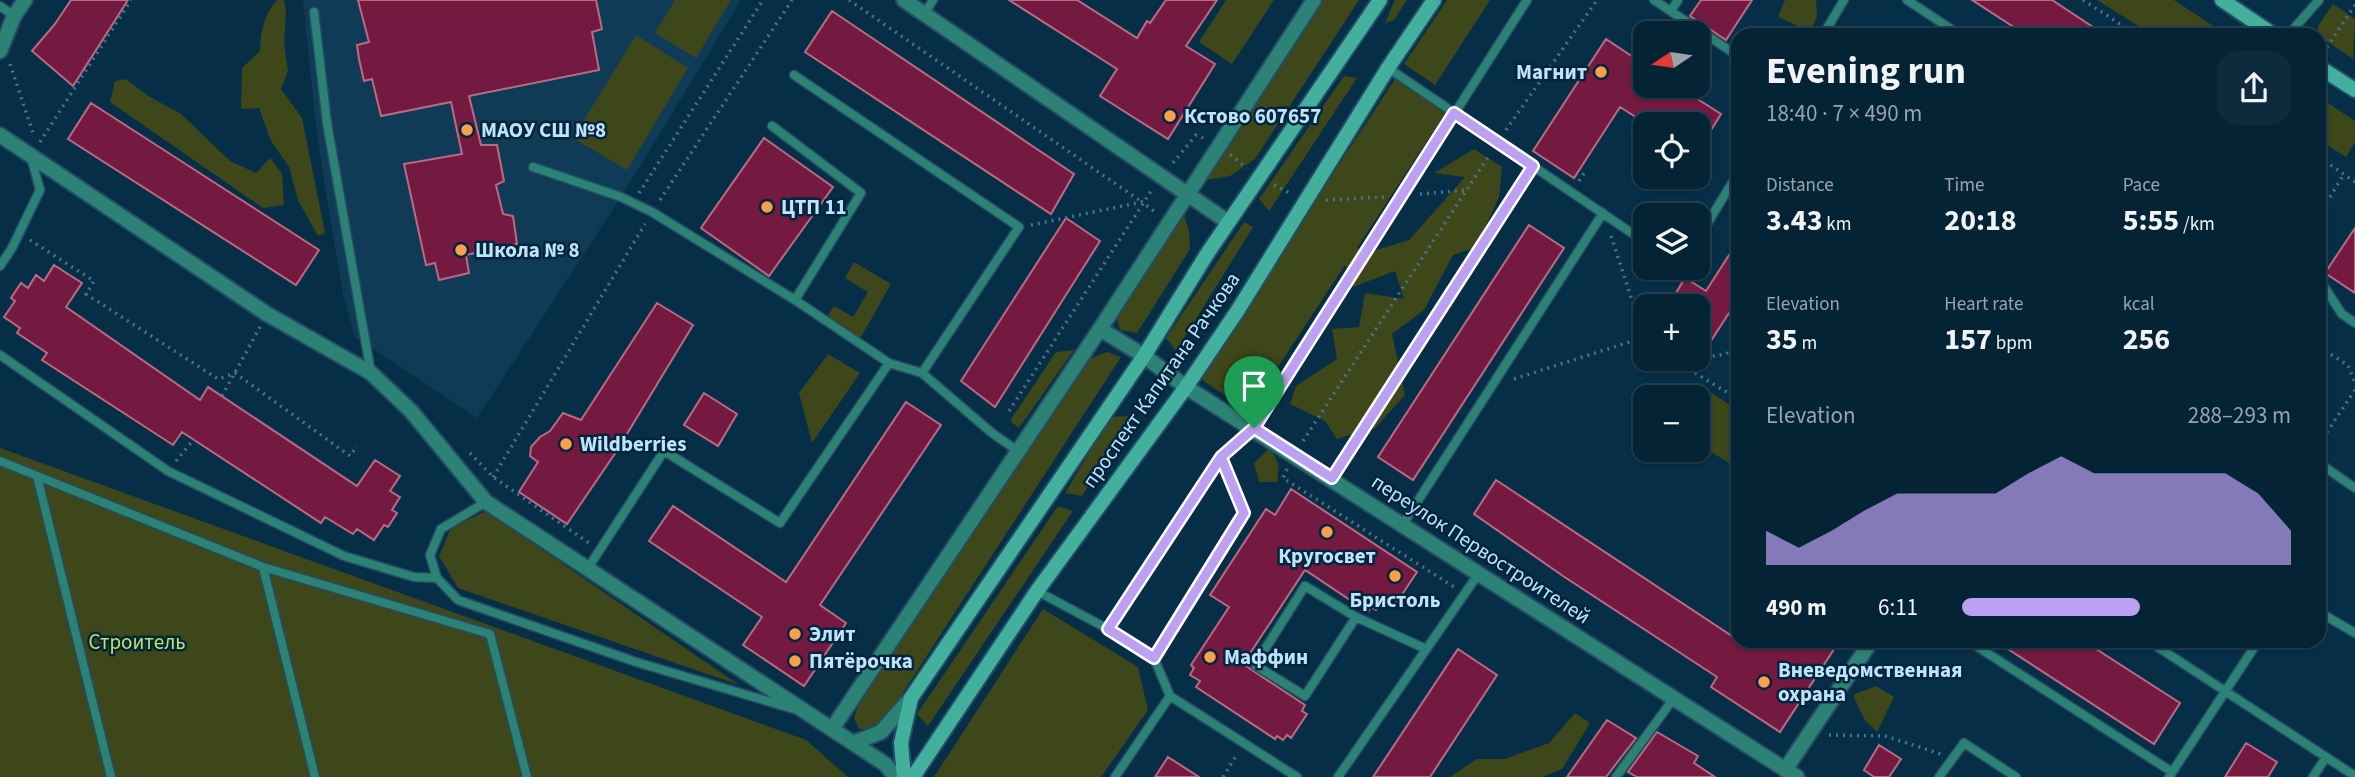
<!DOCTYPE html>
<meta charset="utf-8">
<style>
body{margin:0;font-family:"Source Sans 3",sans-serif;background:#0d2b3d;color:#f1f3f6;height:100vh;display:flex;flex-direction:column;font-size:26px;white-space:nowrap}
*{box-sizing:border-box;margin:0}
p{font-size:23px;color:#97a4ad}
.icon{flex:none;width:38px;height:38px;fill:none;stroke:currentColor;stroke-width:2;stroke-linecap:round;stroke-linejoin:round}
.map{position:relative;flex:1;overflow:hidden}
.side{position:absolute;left:1731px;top:28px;width:595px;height:620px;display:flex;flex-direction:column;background:#042335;border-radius:21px;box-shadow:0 2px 5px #0004,0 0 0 2px #254050}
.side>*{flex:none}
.needle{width:46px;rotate:257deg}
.fabs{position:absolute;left:1633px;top:21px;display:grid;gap:14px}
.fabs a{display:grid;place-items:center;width:77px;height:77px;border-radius:14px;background:#042335;box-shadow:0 2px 5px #0004,0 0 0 2px #254050;font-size:35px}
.pin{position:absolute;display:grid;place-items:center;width:60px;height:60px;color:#fff;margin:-72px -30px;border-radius:50% 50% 50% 0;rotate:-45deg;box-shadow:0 0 7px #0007}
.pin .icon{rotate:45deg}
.round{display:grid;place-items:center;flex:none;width:74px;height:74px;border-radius:21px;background:#0d2b3d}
.overview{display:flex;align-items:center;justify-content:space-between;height:119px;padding:0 35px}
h1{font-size:38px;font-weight:700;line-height:52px}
.stats{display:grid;grid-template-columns:repeat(3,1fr);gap:10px;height:119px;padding:7px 35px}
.stats div{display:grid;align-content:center}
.stats b{font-size:30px;font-weight:700}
.stats small{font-size:19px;font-weight:400}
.stats p{font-size:19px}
.chart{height:196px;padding:14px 35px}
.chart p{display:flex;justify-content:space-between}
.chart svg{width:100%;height:126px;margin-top:7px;fill:#bca0f2;opacity:.7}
ul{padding:0 35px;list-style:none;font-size:23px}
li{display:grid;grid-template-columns:112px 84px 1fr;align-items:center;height:52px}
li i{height:18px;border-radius:9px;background:#bca0f2}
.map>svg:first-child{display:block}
</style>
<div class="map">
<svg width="2355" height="777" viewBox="0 0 2355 777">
<rect width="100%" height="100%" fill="#062f47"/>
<path fill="#0f3b56" d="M 303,0 L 741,0 L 621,197 L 477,418 L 354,336 L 343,293 L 328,206 L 316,126 Z"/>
<path fill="#3d4719" d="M 277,0 L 284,0 L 286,13 L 284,43 L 288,71 L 281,89 L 302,118 L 325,233 L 318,236 L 298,200 L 289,167 L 271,141 L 259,108 L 241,109 L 242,68 L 260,51 C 260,34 264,13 277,0 Z
M 675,0 L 731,0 L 696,58 L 655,33 Z
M 1226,0 L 1274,0 L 1232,64 L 1199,42 Z
M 1323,0 L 1359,0 L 1255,159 L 1230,176 L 1205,180 Z
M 1395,0 L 1407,0 L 1394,20 L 1385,23 Z
M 1447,0 L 1490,0 L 1435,85 L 1404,64 Z
M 1785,0 L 1816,0 L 1817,17 L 1810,32 L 1778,17 Z
M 2097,0 L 2174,0 L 2227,35 L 2153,35 Z
M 2333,4 L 2355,19 L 2353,59 L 2319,36 L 2318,26 Z
M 636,35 L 688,68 L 627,170 L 573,138 Z
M 1344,76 L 1357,78 L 1269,211 L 1259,199 Z
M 126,79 L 148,96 L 181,114 L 230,161 L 256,173 L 270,158 L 282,174 L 284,205 L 263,208 L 110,102 L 115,81 Z
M 1395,79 L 1446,112 L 1357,248 L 1373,251 L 1409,240 L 1465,177 L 1434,173 L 1474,149 L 1502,167 L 1499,197 L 1476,247 L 1453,255 L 1424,310 L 1392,334 L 1405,395 L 1375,428 L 1337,439 L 1325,421 L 1290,404 L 1296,386 L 1337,359 L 1332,329 L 1359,327 L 1365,293 L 1404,299 L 1395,271 L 1353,287 L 1345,265 L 1249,411 L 1199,378 Z
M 2319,97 L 2355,121 L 2355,142 L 2346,157 L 2319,140 Z
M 1183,212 L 1189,231 L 1190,249 L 1137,333 L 1120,330 L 1116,315 Z
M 1244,222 L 1253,227 L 1176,351 L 1166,338 Z
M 854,262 L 891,284 L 860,339 L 826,319 L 834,306 L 853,317 L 868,292 L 845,278 Z
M 1074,350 L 1019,428 L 1010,421 L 1056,352 Z
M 1107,352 L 1121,357 L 887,717 L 876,729 L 859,729 L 854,718 L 859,703 L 1087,360 Z
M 828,354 L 860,373 L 812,443 L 799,393 Z
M 1697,384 L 1738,410 L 1738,468 L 1698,444 L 1698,397 L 1689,397 Z
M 1133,416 L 1082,496 L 1065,493 L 1110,417 Z
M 0,448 L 806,740 L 848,777 L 0,777 Z
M 1270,448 L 1279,465 L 1277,482 L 1259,482 L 1254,463 Z
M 1058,506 L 1073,511 L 928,726 L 917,714 Z
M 486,511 L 739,685 L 458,588 L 439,556 L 451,528 Z
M 1043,609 L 1138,667 L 1148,710 L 1101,777 L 934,777 Z
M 1876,686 L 1894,697 L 1877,732 L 1864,719 L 1853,695 Z
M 1575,713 L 1590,723 L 1562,769 L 1543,777 L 1450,777 L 1477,759 L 1505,759 L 1549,743 Z"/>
<path fill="#74193f" stroke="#b86c84" stroke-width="2" d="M 71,0 L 128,0 L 73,86 L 32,51 L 55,24 Z
M 358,0 L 596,0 L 602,29 L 592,32 L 599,70 L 469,96 L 481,145 L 497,145 L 504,181 L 496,185 L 503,214 L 513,216 L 517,244 L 466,255 L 469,273 L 439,280 L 435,263 L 426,265 L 404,164 L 462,154 L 451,102 L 381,116 L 372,79 L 364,81 L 359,59 L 357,45 L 369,42 Z
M 1009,0 L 1077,0 L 1137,38 L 1147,21 L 1150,23 L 1166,0 L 1217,0 L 1186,46 L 1215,64 L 1168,139 L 1100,96 L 1117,69 Z
M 1701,0 L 1752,0 L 1726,40 L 1690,16 Z
M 1972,0 L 2052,0 L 2105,35 L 2026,35 Z
M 832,11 L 1074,174 L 1051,214 L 805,52 Z
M 1606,39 L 1645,65 L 1645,86 L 1677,86 L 1721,114 L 1698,151 L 1698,124 L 1647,124 L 1620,107 L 1574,178 L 1533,151 Z
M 91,103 L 319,250 L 296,285 L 68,139 Z
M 764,138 L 833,187 L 769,276 L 701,228 Z
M 1066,218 L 1100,241 L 995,407 L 961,381 Z
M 1529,225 L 1564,248 L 1413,480 L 1378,457 Z
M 2355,228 L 2355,293 L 2325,273 Z
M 1738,241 L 1738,299 L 1698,361 L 1698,306 L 1668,306 L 1685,278 L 1706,291 Z
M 54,265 L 82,283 L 66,307 L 200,400 L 208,387 L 357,486 L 375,460 L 400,476 L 390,491 L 400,497 L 392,510 L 397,513 L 388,527 L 384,525 L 374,540 L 357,529 L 353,534 L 325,517 L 321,523 L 182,432 L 173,445 L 42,360 L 47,353 L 17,333 L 20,328 L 4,317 L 15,301 L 11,298 L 21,283 L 28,288 L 36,275 L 44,281 Z
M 657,303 L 693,325 L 616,452 L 567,524 L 519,492 L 538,462 L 530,456 L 531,447 L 540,437 L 550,431 L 563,413 L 581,420 Z
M 704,393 L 737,414 L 718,446 L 684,425 Z
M 906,402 L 941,425 L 820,605 L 846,623 L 804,686 L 743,645 L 762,617 L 649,541 L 673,506 L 786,582 Z
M 1496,480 L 1738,640 L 1840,640 L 1780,732 L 1711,687 L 1717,677 L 1563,576 L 1474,514 Z
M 1291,489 L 1417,572 L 1397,602 L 1386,595 L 1376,610 L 1371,607 L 1368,612 L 1305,570 L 1243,664 L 1305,705 L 1302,711 L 1307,714 L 1291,738 L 1287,735 L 1283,740 L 1277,736 L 1275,739 L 1196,687 L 1200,681 L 1190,675 L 1194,668 L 1191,665 L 1229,607 L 1210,595 L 1266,509 L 1275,515 Z
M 1994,640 L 2082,640 L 2180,703 L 2154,744 Z
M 1458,649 L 1497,675 L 1430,777 L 1373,777 Z
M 1607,720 L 1636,738 L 1606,777 L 1567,777 Z
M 1657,732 L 1698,756 L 1694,763 L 1715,777 L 1637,777 L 1628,772 Z
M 2246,743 L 2277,762 L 2268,777 L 2225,777 Z
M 1879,745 L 1901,759 L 1889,777 L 1874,777 L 1864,770 Z
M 1168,757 L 1199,777 L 1155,777 Z"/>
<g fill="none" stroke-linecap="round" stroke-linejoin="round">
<defs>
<path id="lane" d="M 1654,0 L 1738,56
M 1907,0 L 1960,35
M 0,6 L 14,16
M 1671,11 L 1678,0
M 314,12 L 327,123 L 371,373
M 924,14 L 933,0
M 1823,35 L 1844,0
M 2288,35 L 2319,0
M 1388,68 L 1645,242
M 794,75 L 1019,227 L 922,373
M 772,126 L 861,193 L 795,300
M 533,167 L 621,197 L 652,212 L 795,300 L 889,363 L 922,373 L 992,433 L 1018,451
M 1698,239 L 1738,173
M 0,266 L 12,248 L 40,190 L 31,157
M 2319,279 L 2342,314 L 2355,323
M 0,355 L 168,471 L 344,556 L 414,577 L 437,578
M 0,461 L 263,567 L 315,777
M 2319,463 L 2355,488
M 37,476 L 111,777
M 1332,478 L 1533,166
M 486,502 L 441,529 L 430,555 L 437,578 L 458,600 L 636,662 L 794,709
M 1403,524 L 1603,213
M 263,567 L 490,634 L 527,777
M 588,568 L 664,451 L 780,523 L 889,363
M 1037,591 L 1108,629 L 1221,457 L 1254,428 L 1527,0
M 2319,612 L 2355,633
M 1356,617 L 1305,696 L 1255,665 L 1305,586 L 1356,617 L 1426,649
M 1108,629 L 1154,658
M 1967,640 L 2172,772
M 2147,640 L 2355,776
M 1170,696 L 1297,777
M 1115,777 L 1170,696 L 1154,658 L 1244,513 L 1221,457
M 1338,777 L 1479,573
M 1616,777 L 1674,698
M 1939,777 L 1964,743 L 2016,777
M 2169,777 L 2259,640
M 2313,777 L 2326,757"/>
<path id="street" d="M 904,0 L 1228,222
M 0,51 L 14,16 L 25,0
M 0,135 L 267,314 L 371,373 L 411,411 L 486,502 L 885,764 L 896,777
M 1100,329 L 1314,0
M 832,729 L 1100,329 L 1144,356 L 1186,387 L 1797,777
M 853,743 L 881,732 L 911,698
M 1785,770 L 1872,640"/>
<path id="secondary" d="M 2222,0 L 2274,35
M 2319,67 L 2355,90
M 904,777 L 901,743 L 911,698 L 1144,356 L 1207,254 L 1380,0
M 913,777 L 1037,591 L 1186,387 L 1238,310 L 1388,68 L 1434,0"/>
</defs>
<use href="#lane" stroke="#244c64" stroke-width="11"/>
<use href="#street" stroke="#244c64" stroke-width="18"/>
<use href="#secondary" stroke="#244c64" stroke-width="18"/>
<path stroke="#4b728b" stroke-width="3.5" stroke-dasharray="2 5" stroke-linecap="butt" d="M 849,0 L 1142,202
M 2083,0 L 2137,35
M 2323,53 L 2355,5
M 10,64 L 34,136
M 1506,130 L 1597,0
M 40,142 L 131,0
M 1230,155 L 1247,168
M 2319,157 L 2355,182
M 1173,163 L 1196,135 L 1203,138
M 1579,181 L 1586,170
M 1274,185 L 1292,194
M 639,193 L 763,0
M 1420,194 L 1467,190
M 660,200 L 792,0
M 1326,200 L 1384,197
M 2319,215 L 2344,174
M 1031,225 L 1142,202 L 1155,212
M 1611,236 L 1644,337
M 30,240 L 94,281 L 86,294 L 218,379 L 235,373 L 350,456 L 357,446
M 2319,347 L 2348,365 L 2355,383
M 1672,359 L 1677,362 L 1726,354 L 1738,346
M 1677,362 L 1738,399
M 1514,379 L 1645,337
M 222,396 L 260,327
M 1009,411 L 1153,188
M 1303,441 L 1490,154
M 2319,444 L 2355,390
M 470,453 L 493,477 L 589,543
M 176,461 L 194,439
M 1287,469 L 1283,478 L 1454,587
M 493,477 L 645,224
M 1829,735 L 1885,736 L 1941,754
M 1223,777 L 1237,754"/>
<use href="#lane" stroke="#2c8375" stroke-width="8"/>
<use href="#street" stroke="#2c8375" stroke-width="14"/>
<use href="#secondary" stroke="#42b09d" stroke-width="14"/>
</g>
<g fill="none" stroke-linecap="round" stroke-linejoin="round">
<defs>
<path id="route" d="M 1254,428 L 1221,457 L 1244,513 L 1154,658 L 1108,629 L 1221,457 L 1254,428 L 1332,478 L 1533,166 L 1454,113 L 1254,428"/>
</defs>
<use href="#route" stroke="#fff" stroke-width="14"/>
<use href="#route" stroke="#bca0f2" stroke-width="9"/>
</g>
<g fill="#fa9f4e" stroke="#00253c" stroke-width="2.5">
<circle cx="1601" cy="72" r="7"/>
<circle cx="1170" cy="116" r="7"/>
<circle cx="467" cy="130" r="7"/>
<circle cx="767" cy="207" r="7"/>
<circle cx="461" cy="250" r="7"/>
<circle cx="566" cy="444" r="7"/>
<circle cx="1327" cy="532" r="7"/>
<circle cx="1395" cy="576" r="7"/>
<circle cx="795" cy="634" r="7"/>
<circle cx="1210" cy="657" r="7"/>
<circle cx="795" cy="661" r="7"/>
<circle cx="1764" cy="682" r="7"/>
</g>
<g text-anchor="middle" stroke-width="5" stroke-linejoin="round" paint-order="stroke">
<g font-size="21" font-weight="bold" fill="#c0e3fd" stroke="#00253c" text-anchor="start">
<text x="1587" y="79" text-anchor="end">Магнит</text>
<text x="1184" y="123">Кстово 607657</text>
<text x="481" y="137">МАОУ СШ №8</text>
<text x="781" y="214">ЦТП 11</text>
<text x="475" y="257">Школа № 8</text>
<text x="580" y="451">Wildberries</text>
<text x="1327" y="563" text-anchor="middle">Кругосвет</text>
<text x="1395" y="607" text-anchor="middle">Бристоль</text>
<text x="809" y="641">Элит</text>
<text x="1224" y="664">Маффин</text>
<text x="809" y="668">Пятёрочка</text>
<text x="1778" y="677">Вневедомственная<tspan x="1778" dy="24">охрана</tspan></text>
</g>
<g font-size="21" fill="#c0e3fd" stroke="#00253c">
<text transform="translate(1161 380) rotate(-55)" y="7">проспект Капитана Рачкова</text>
<text transform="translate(1481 549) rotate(33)" y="7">переулок Первостроителей</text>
</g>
<g font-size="21" fill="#c5e15e" stroke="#00253c">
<text x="137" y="649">Строитель</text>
</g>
</g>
</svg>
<div class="fabs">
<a><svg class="needle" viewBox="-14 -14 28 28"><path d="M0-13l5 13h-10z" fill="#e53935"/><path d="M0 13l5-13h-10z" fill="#97a4ad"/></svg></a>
<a><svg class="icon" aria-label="locate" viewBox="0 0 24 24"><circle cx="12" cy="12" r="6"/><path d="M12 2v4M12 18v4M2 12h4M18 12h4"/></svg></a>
<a><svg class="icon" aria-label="layers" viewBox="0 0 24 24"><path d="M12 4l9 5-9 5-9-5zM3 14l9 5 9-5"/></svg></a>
<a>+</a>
<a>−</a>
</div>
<div class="pin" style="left:1254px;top:428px;background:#1e9e55"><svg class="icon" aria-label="arrive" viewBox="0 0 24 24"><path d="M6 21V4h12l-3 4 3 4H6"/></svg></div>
<section class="side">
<div class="overview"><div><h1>Evening run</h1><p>18:40 · 7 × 490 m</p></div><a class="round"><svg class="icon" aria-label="share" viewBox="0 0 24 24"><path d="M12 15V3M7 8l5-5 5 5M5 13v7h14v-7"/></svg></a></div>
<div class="stats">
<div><p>Distance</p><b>3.43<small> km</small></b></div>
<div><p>Time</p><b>20:18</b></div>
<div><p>Pace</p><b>5:55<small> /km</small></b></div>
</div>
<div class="stats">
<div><p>Elevation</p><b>35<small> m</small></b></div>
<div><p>Heart rate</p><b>157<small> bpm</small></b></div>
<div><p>kcal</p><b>256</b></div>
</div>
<div class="chart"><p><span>Elevation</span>288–293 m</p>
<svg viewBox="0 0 160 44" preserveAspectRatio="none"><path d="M0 44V32L10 38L20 32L30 25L40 19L50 19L60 19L70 19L80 12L90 6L100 12L110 12L120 12L130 12L140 12L150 19L160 32V44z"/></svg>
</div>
<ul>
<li><b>490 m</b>6:11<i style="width:54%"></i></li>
</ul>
</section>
</div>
